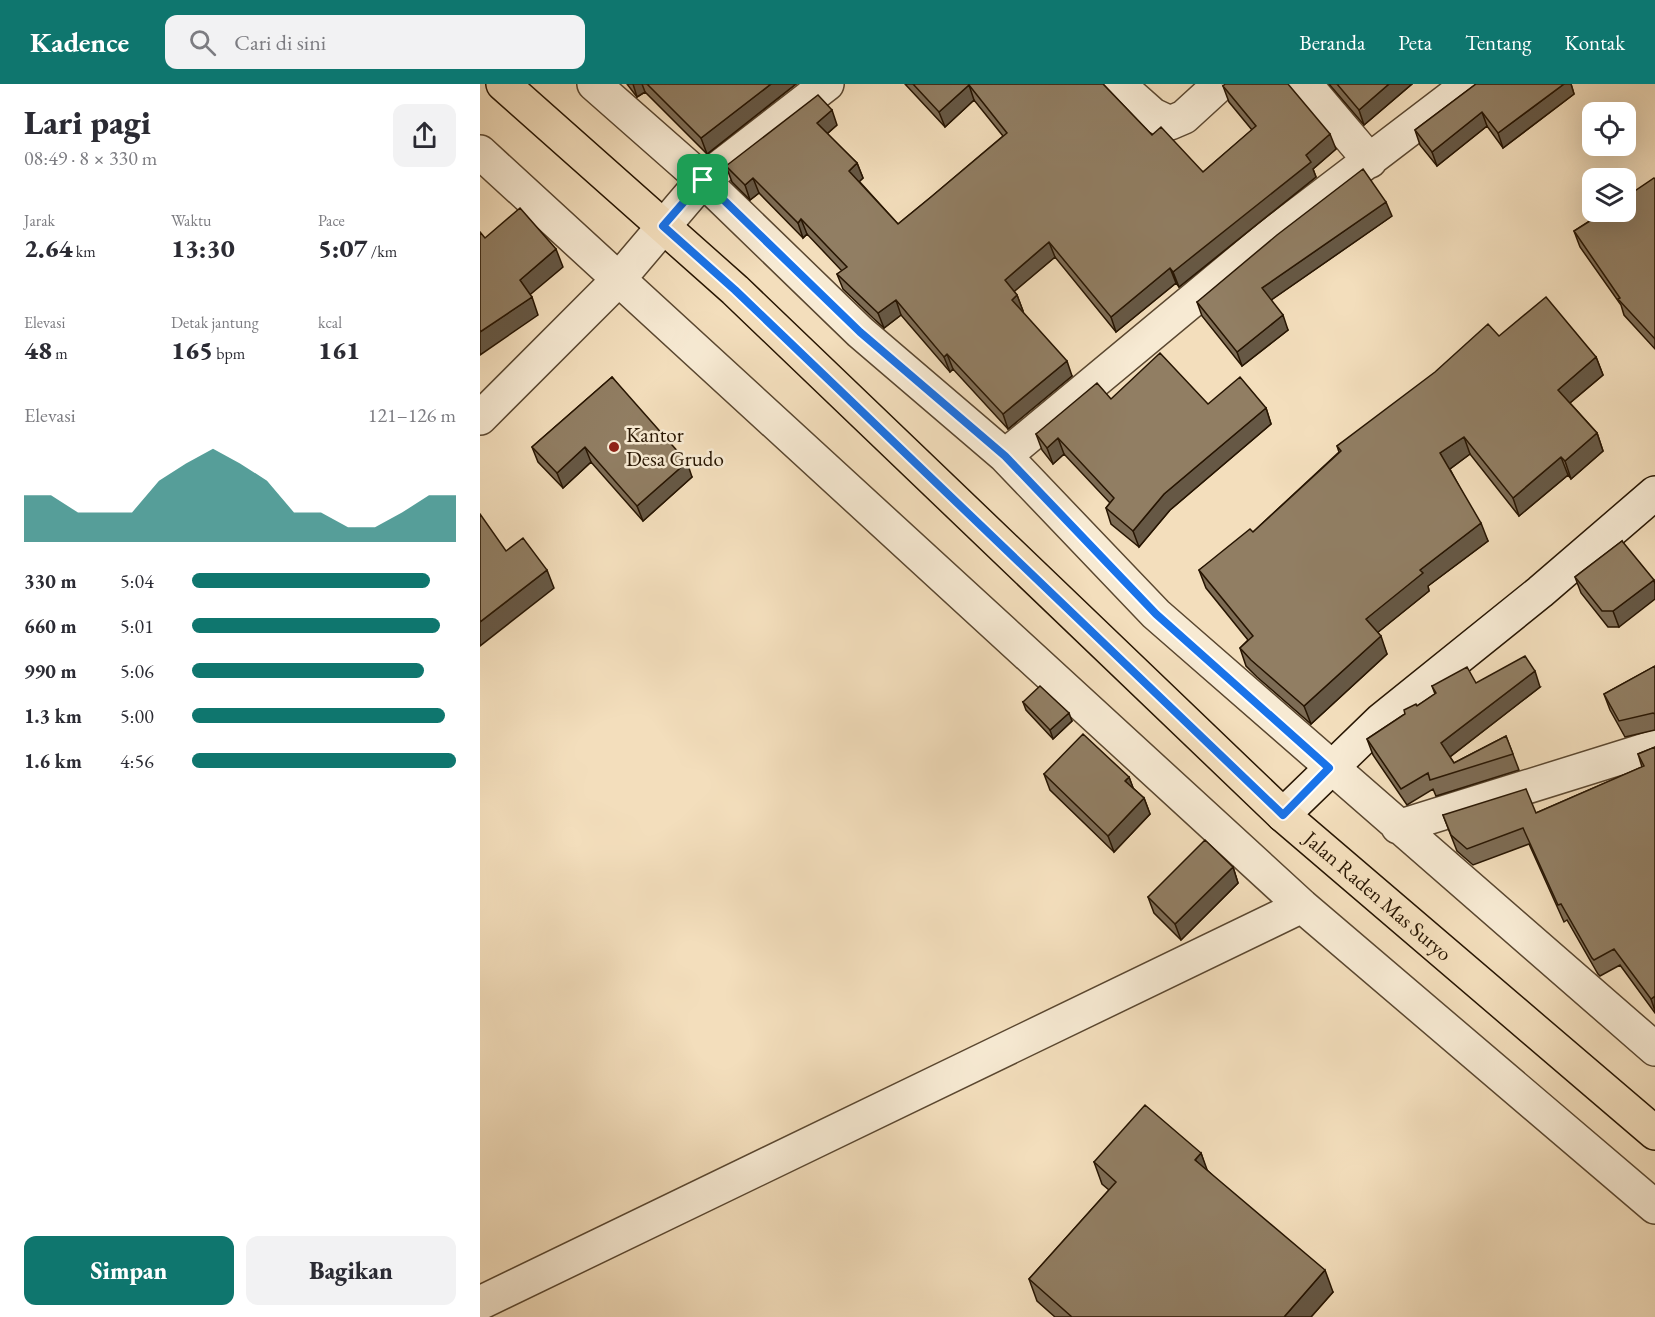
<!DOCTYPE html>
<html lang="id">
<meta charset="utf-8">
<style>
body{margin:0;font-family:"EB Garamond",serif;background:#f2f2f3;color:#2b2b33;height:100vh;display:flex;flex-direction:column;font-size:22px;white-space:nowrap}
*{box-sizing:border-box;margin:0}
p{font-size:20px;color:#7c7c81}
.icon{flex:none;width:33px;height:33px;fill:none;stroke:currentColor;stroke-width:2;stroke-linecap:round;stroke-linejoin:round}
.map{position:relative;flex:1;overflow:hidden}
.panel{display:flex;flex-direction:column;background:#fff;width:480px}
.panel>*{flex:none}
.buttons{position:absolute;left:1102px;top:18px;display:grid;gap:12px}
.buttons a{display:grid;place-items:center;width:54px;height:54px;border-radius:12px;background:#fff;box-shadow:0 6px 24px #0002;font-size:30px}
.pin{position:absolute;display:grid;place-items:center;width:51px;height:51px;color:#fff;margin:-26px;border-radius:12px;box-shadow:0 3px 9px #0006}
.round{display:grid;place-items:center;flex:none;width:63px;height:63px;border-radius:12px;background:#f2f2f3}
.headline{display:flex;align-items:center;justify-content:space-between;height:102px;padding:0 24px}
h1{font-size:33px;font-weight:800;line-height:45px}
.stats{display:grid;grid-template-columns:repeat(3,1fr);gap:9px;height:102px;padding:6px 24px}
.stats div{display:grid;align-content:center}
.stats b{font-size:26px;font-weight:800}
.stats small{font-size:16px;font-weight:400}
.stats p{font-size:16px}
.chart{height:168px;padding:12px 24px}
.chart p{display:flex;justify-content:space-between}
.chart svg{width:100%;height:108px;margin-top:6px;fill:#0f766e;opacity:.7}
.cta{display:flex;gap:12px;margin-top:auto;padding:12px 24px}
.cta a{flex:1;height:69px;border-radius:12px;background:#0f766e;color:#fff;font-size:24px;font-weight:800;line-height:69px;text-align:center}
.cta a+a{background:#f2f2f3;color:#2b2b33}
ul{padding:0 24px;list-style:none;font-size:20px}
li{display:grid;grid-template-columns:96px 72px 1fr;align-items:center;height:45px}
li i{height:15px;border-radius:8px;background:#0f766e}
header{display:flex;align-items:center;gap:36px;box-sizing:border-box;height:84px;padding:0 30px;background:#0f766e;color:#fff}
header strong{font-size:28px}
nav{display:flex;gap:33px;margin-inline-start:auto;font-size:21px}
.search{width:420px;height:54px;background:#f2f2f3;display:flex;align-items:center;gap:15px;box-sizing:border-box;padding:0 21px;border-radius:12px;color:#7c7c81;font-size:22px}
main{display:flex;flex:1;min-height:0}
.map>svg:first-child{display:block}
</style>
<header>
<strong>Kadence</strong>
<div class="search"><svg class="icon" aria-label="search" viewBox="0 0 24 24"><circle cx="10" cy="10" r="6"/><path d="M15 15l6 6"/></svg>Cari di sini</div>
<nav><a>Beranda</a><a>Peta</a><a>Tentang</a><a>Kontak</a></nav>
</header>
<main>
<section class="panel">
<div class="headline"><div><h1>Lari pagi</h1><p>08:49 · 8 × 330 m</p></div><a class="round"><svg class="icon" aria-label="share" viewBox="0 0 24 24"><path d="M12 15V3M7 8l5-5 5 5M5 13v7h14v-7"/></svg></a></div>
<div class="stats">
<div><p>Jarak</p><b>2.64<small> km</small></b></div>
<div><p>Waktu</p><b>13:30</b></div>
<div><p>Pace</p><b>5:07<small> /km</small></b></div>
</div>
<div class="stats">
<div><p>Elevasi</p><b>48<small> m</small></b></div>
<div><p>Detak jantung</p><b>165<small> bpm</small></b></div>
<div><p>kcal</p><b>161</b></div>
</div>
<div class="chart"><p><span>Elevasi</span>121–126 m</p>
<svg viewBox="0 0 160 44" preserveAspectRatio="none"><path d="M0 44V25L10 25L20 32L30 32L40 32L50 19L60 12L70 6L80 12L90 19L100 32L110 32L120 38L130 38L140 32L150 25L160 25V44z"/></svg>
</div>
<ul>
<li><b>330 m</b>5:04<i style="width:90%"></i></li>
<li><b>660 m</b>5:01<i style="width:94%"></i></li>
<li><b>990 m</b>5:06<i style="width:88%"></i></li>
<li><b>1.3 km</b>5:00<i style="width:96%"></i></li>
<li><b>1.6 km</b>4:56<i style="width:100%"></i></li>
</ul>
<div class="cta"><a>Simpan</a><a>Bagikan</a></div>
</section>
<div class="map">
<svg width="1175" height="1233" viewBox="0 0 1175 1233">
<rect width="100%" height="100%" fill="#f3debc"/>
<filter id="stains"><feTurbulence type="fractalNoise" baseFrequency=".00333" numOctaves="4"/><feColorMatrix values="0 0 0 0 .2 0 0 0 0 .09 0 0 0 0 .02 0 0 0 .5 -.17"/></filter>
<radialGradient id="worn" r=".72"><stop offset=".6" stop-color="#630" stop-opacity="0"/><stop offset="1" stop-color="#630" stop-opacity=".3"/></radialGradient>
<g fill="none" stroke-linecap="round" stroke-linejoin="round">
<defs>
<path id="street" d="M 114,0 L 223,96 L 380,248 L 525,372 L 676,530 L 1175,965
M 638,0 L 673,31 L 690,39 L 704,33 L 740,0
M 825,0 L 890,77
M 0,68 L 822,822 L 1175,1123
M 0,334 L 138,196 L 223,96 L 347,0
M 525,372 L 791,151 L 989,0
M 918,743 L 1175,663
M 0,1219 L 822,822"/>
<path id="secondary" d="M 803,731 L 901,636 L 1060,508 L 1175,409"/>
<g id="primary">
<path id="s1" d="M 23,0 L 255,206 L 803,731 L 1175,1049"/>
</g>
</defs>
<use href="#street" stroke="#5a4730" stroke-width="36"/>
<use href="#secondary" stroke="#271502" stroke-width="36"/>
<use href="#primary" stroke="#271502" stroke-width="36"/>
<use href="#street" stroke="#f7ead3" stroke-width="33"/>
<use href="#secondary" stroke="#f7ead3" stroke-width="33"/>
<use href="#primary" stroke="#f3debc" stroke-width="33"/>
</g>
<path fill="#7d6c55" stroke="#271502" stroke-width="1.5" d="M 147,0 L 316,0 L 227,70 L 165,8 L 157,13 Z
M 425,0 L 623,0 L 672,51 L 723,88 L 772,46 L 749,18 L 743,2 L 856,65 L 833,85 L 836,93 L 699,203 L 696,199 L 636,248 L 575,173 L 534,207 L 537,211 L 543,227 L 542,227 L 592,292 L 528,345 L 473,285 L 470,288 L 421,231 L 404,244 L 393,234 L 363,205 L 357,190 L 362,187 L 327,150 L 323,154 L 279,109 L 270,116 L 252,98 L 246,82 L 357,41 L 347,50 L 377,79 L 383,94 L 379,97 L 418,140 L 451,113 L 523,52 L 494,16 L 465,43 Z
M 849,0 L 932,0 L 884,41 Z
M 996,0 L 1091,0 L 1094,10 L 1023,64 L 1007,42 L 957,82 L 940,61 L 935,46 Z
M 1175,95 L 1175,265 L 1144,231 L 1141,221 L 1100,163 L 1094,147 Z
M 912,132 L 791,216 L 808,246 L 762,282 L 722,232 L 717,218 Z
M 1019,252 L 1116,273 L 1123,291 L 1090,319 L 1117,349 L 1123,367 L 1091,395 L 1088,391 L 1039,432 L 990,370 L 970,385 L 1008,457 L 948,502 L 949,507 L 898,548 L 907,570 L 831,640 L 777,593 L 766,582 L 760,564 L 768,556 L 726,504 L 719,486 L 773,448 L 859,368 L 857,362 Z
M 132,293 L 212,393 L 163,437 L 111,378 L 83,404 L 58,378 L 52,363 Z
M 631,315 L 786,324 L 791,340 L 690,426 L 659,463 L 631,440 L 626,424 L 630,419 L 584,370 L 573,380 L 562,366 L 556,350 Z
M 1142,457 L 1139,543 L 1128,543 L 1101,509 L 1095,493 Z
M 1175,582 L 1175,646 L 1145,653 L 1130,626 L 1124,610 Z
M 996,599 L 1060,603 L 970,673 L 974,679 L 1026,652 L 1039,686 L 956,712 L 953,705 L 927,721 L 893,671 L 887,655 L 955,610 L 952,602 Z
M 543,618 L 592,637 L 573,655 L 546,626 Z
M 1175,663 L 1175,929 L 1140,881 L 1120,892 L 1118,890 L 1087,836 L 1084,838 L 1049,760 L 993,781 L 977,767 L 963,731 L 1056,729 L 1162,683 L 1158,670 Z
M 564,690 L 649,693 L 653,704 L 664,714 L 670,730 L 634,768 L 570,706 Z
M 753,783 L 758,799 L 701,856 L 674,829 L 668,813 Z
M 721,1069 L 726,1085 L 853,1208 L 831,1233 L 575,1233 L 557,1217 L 549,1195 L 629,1106 L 622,1100 L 614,1078 Z"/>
<path fill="#665845" stroke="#271502" stroke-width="1.5" d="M 153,0 L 162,0 L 165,8 L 157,13 Z
M 291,0 L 316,0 L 227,70 L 221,54 Z
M 909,0 L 932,0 L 884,41 L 879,26 Z
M 1084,0 L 1091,0 L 1094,10 L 1023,64 L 1018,49 Z
M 489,1 L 494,16 L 465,43 L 459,28 Z
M 352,26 L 357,41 L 342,54 L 337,39 Z
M 1002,28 L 1007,42 L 957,82 L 952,68 Z
M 850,50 L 856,65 L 833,85 L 836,93 L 699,203 L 693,188 Z
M 377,79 L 383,94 L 375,102 L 369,87 Z
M 273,94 L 279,109 L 270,116 L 265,101 Z
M 906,118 L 912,132 L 787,219 L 782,204 Z
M 321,135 L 327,150 L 323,154 L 318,139 Z
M 569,158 L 575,173 L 530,211 L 525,196 Z
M 76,165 L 83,183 L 46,214 L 40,196 Z
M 690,184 L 696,199 L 636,248 L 631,233 Z
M 537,211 L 543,227 L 537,231 L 532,216 Z
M 52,213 L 58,231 L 0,271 L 0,248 Z
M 416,216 L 421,231 L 404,244 L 398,229 Z
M 803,231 L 808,246 L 762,282 L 757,268 Z
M 467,270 L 473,285 L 470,288 L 464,273 Z
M 1116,273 L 1123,291 L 1085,323 L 1078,306 Z
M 587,277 L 592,292 L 528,345 L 523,330 Z
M 786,324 L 791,340 L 690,426 L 659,463 L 653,447 L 684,410 Z
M 1117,349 L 1123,367 L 1091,395 L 1085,377 Z
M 984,353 L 990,370 L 967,387 L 960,369 Z
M 578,354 L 584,370 L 573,380 L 567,364 Z
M 105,363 L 111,378 L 83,404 L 77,389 Z
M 1081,373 L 1088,391 L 1039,432 L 1033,414 Z
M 207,378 L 212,393 L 163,437 L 157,422 Z
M 1001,439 L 1008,457 L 948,502 L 949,507 L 892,553 L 886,535 L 940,486 Z
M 67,486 L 74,504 L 0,562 L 0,538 Z
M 1174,496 L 1175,500 L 1175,515 L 1139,543 L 1133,527 Z
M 901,552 L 907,570 L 831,640 L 824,622 Z
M 1055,587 L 1060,603 L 967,675 L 961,659 Z
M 589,629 L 592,637 L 573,655 L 570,646 Z
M 649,693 L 655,709 L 645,697 Z
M 664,714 L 670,730 L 634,768 L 628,752 Z
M 753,783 L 758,799 L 701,856 L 695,840 Z
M 1175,912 L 1175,927 L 1171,915 Z
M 721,1069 L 729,1091 L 715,1076 Z
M 845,1186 L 853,1208 L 831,1233 L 804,1233 Z"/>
<path fill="#917e63" stroke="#271502" stroke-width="1.5" d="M 167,0 L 291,0 L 221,54 Z
M 433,0 L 623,0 L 672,51 L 681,43 L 723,88 L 776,42 L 743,2 L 745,0 L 808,0 L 850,50 L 826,71 L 831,78 L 693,188 L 690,184 L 631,233 L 569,158 L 525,196 L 537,211 L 532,216 L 587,277 L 523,330 L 467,270 L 464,273 L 416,216 L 398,229 L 357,190 L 367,183 L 321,135 L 318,139 L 273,94 L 265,101 L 246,82 L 338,11 L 352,26 L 337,39 L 377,79 L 369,87 L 418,140 L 451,113 L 527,49 L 489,1 L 459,28 Z
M 857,0 L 909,0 L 879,26 Z
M 996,0 L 1084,0 L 1018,49 L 1002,28 L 952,68 L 935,46 Z
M 883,85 L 906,118 L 782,204 L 803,231 L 757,268 L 717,218 L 797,151 Z
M 1174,94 L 1175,95 L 1175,255 L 1138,215 L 1140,214 L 1094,147 L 1124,128 L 1146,128 L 1146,113 Z
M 40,124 L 76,165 L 40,196 L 52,213 L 0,248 L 0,148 L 5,154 Z
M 1066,213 L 1116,273 L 1078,306 L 1117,349 L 1085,377 L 1081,373 L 1033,414 L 984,353 L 960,369 L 1001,439 L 940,486 L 943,489 L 886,535 L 901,552 L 824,622 L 771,576 L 760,564 L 773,552 L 719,486 L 770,445 L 773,448 L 861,367 L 857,362 L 955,288 L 1008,240 L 1019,252 Z
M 680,269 L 728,320 L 760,293 L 786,324 L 684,410 L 653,447 L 626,424 L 634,414 L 578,354 L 567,364 L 556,350 L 617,299 L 631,315 Z
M 132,293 L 207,378 L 157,422 L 105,363 L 77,389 L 52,363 Z
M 0,430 L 26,467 L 43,454 L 67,486 L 0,538 Z
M 1142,457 L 1174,496 L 1133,527 L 1122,527 L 1095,493 Z
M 1045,572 L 1055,587 L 961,659 L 974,679 L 1026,652 L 1033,670 L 950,696 L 948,689 L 921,705 L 887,655 L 925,630 L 924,626 L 936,620 L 937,622 L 956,609 L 952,602 L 987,583 L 996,599 Z
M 1175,582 L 1175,630 L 1173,629 L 1139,637 L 1124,610 Z
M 560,602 L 589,629 L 570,646 L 543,618 Z
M 603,650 L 649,693 L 645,697 L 664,714 L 628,752 L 564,690 Z
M 1175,663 L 1175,912 L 1171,915 L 1134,865 L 1114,876 L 1112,874 L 1081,820 L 1078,821 L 1043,744 L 987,765 L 971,751 L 963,731 L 1046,705 L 1056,729 L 1164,682 L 1158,670 Z
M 725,756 L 753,783 L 695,840 L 668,813 Z
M 665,1021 L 721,1069 L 715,1076 L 845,1186 L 804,1233 L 592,1233 L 549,1195 L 636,1098 L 614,1078 Z"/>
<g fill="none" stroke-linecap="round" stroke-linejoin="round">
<defs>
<path id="route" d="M 223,96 L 380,248 L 525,372 L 676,530 L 849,684 L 803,731 L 255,206 L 183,142 Z"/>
</defs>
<use href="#route" stroke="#fff" stroke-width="12"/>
<use href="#route" stroke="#1a73e8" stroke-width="8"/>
</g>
<circle fill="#8f2418" stroke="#f7ead3" stroke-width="2" cx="134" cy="363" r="6"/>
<g text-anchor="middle" stroke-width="5" stroke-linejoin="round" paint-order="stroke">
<g font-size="21" fill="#271502" stroke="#f7ead3" text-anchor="start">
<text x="146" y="358">Kantor<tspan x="146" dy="24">Desa Grudo</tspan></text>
</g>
<g font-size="21" fill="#271502" stroke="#f7ead3">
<text dy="7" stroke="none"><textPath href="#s1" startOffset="1194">Jalan Raden Mas Suryo</textPath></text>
</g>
</g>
<rect width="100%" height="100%" filter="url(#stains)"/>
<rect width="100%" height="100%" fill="url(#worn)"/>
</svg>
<div class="buttons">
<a><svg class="icon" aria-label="locate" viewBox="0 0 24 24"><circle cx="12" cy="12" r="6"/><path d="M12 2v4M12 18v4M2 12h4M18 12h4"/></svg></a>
<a><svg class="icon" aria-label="layers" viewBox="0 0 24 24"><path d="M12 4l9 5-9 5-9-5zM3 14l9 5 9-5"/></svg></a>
</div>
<div class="pin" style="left:223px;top:96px;background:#1e9e55"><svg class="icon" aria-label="arrive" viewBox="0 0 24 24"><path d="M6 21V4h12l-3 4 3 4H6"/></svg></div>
</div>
</main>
